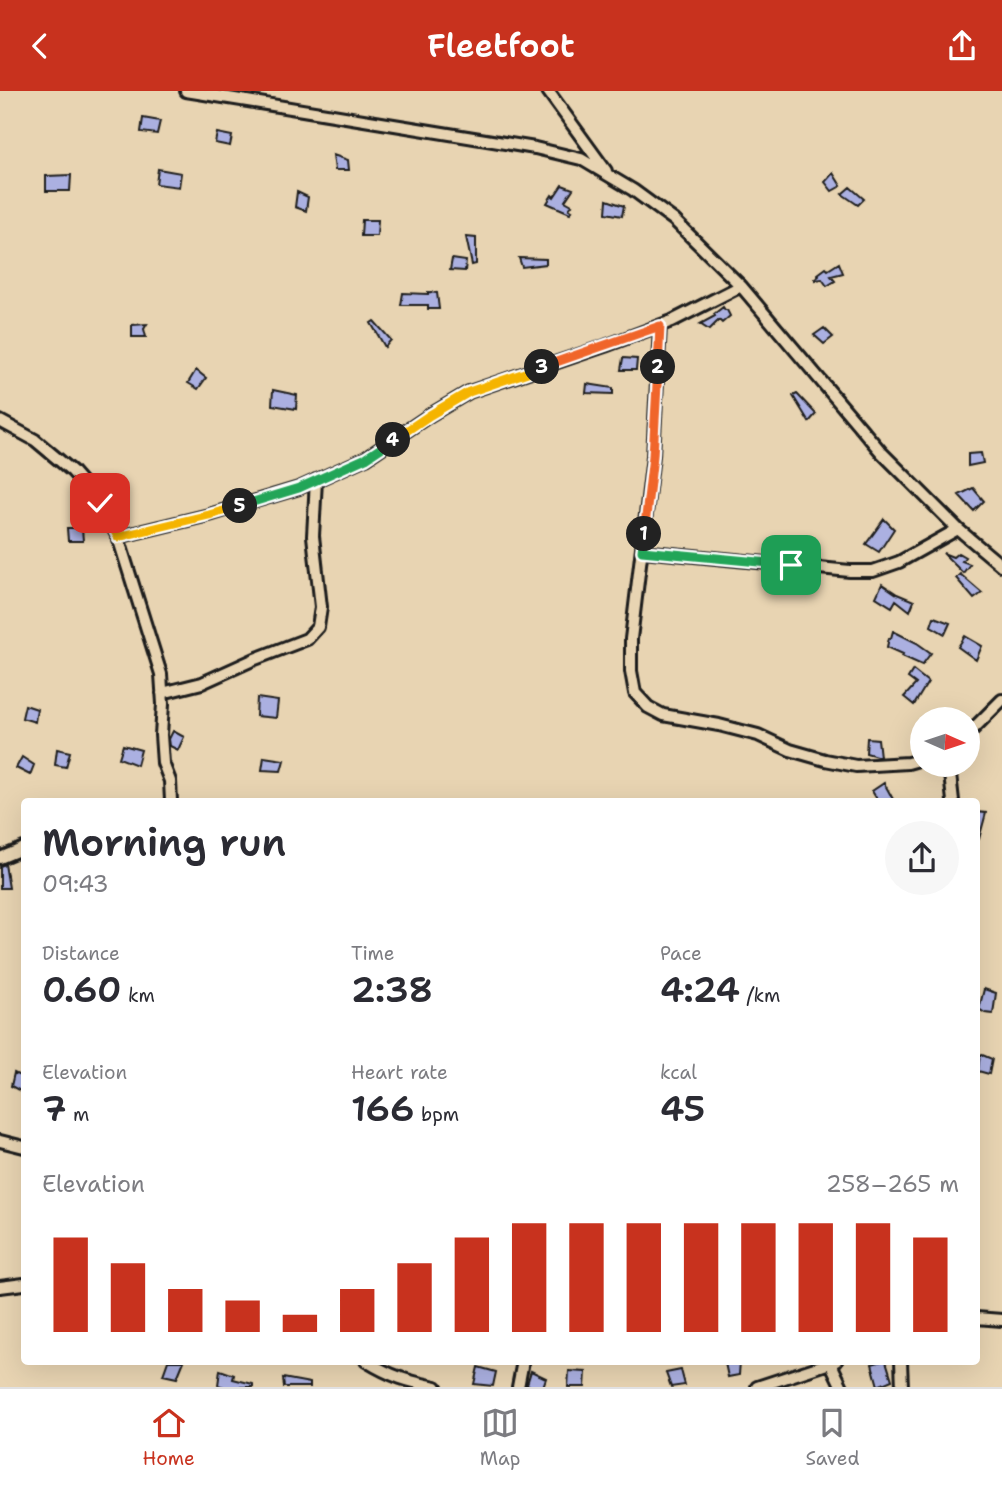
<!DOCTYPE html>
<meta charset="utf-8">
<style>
body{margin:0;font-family:"Shantell Sans",sans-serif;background:#f7f7f7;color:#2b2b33;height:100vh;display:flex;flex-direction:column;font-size:26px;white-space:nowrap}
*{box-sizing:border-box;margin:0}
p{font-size:23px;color:#7c7c81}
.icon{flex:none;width:38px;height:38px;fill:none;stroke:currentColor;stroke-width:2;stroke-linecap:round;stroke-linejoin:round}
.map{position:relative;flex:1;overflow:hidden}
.side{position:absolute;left:21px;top:707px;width:959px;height:567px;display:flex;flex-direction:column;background:#fff;border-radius:7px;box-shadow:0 7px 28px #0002}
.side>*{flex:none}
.needle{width:46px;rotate:93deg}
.tools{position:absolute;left:910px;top:616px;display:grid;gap:14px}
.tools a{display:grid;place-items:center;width:70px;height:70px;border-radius:50%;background:#fff;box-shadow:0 7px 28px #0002;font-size:35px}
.pin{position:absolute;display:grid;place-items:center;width:60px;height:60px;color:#fff;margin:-30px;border-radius:14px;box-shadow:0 4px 10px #0006}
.km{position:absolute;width:35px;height:35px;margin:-18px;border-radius:50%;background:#222;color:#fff;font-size:19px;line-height:35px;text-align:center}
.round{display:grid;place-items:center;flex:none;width:74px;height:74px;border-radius:37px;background:#f7f7f7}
.headline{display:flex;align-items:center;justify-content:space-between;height:119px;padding:0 21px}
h1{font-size:38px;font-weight:600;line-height:52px}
.metrics{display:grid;grid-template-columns:repeat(3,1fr);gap:10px;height:119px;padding:7px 21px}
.metrics div{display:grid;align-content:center}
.metrics b{font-size:35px;font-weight:600}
.metrics small{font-size:19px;font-weight:400}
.metrics p{font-size:19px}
.chart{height:196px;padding:14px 21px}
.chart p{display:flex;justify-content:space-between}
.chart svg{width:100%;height:126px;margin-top:7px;stroke:#c8321e;stroke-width:6}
header{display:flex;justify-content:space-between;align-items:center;height:91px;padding:0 21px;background:#c8321e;color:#fff;font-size:32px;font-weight:600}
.tabs{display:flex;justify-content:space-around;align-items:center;height:98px;border-top:2px solid #e1e1e2;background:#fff;font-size:19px;color:#7c7c81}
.tabs a{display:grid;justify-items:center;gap:4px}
.tabs .current{color:#c8321e}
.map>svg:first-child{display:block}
</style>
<header><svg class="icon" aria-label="back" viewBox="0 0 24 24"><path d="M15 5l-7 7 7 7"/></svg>Fleetfoot<svg class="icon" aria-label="share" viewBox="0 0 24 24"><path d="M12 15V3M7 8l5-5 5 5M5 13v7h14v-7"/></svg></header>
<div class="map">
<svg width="1002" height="1296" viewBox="0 0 1002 1296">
<rect width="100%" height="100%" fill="#e8d4b2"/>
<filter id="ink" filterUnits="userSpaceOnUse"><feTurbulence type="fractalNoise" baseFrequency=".0143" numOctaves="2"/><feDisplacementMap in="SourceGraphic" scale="14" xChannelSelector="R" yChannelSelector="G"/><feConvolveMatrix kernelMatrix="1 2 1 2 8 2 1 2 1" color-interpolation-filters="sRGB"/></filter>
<g filter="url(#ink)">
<path fill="#abb0e1" stroke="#1c1c1c" stroke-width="2" d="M 143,27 L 160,30 L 157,43 L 141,41 Z
M 217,42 L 232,45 L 230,55 L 215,52 Z
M 333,64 L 348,69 L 349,79 L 335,79 Z
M 158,78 L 181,82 L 179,96 L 156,93 Z
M 833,82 L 841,95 L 832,100 L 825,91 Z
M 71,84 L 70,100 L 46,100 L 46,85 Z
M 562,94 L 573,98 L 565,110 L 572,114 L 569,118 L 572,120 L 570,122 L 547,112 L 552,104 L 554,106 Z
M 850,96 L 864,108 L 858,114 L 842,103 Z
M 297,101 L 308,106 L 306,120 L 295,116 Z
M 607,109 L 624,115 L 622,125 L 606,122 Z
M 362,129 L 378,129 L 377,145 L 361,145 Z
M 466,146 L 476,147 L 476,173 L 472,174 Z
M 519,167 L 546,168 L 546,173 L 522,176 Z
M 452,168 L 466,170 L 465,180 L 450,179 Z
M 839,172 L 843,182 L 831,185 L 835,190 L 827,195 L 822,188 L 815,189 L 815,188 L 819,185 L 818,183 L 826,177 L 828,179 Z
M 428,201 L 437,202 L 439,218 L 428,218 L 428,214 L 401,214 L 403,202 L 428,203 Z
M 723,216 L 725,219 L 727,219 L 730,225 L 722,232 L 719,229 L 709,239 L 700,233 L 715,225 L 714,223 Z
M 374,230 L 391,249 L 385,256 L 371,232 Z
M 147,233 L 144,238 L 146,246 L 132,246 L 132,234 Z
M 824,237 L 833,246 L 824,253 L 814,244 Z
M 623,267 L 637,268 L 636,279 L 621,279 Z
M 196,279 L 206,287 L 198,298 L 188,292 Z
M 587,293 L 613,297 L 613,303 L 586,302 Z
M 273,299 L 297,304 L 296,318 L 272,314 Z
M 797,303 L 816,323 L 809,331 L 793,305 Z
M 981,362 L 983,372 L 968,375 L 968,363 Z
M 973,397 L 984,410 L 974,420 L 959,404 Z
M 884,428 L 894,438 L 879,461 L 866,453 Z
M 67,437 L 82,437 L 83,450 L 68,450 Z
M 943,462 L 953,466 L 958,462 L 965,466 L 962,470 L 970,473 L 963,482 Z
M 960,483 L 982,502 L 974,508 L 956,487 Z
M 882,493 L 897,503 L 914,510 L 910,520 L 896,509 L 892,516 L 876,506 Z
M 934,526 L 950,532 L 945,543 L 931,535 Z
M 893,540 L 917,552 L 931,562 L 922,574 L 902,565 L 903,563 L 887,556 L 889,547 L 891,547 Z
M 965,545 L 982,555 L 976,569 L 958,556 Z
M 913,579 L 928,591 L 914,614 L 904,606 L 916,593 L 908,587 Z
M 257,607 L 278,610 L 276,627 L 256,625 Z
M 25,614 L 37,618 L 35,631 L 22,627 Z
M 173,640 L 184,646 L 178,659 L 170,655 L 169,648 Z
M 867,647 L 878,648 L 880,666 L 866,662 Z
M 123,654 L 141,659 L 137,674 L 119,667 Z
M 57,658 L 70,661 L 66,676 L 55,674 Z
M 22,666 L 34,674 L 30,684 L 16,677 Z
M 264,666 L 284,669 L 281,680 L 262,679 Z
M 884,692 L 894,710 L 878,710 L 872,700 Z
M 976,721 L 986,722 L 979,748 L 976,747 Z
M 5,773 L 9,797 L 0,797 L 0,775 Z
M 984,898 L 996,902 L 993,923 L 985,922 L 979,918 Z
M 980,963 L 992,968 L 989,983 L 978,980 Z
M 14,982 L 24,987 L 24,1002 L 11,995 Z
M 168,1270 L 184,1270 L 177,1287 L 163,1284 Z
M 740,1270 L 739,1284 L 728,1286 L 725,1272 Z
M 882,1270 L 886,1270 L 892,1289 L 878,1295 L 872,1273 Z
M 478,1276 L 496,1281 L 493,1295 L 474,1293 Z
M 220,1279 L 234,1284 L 233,1288 L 253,1293 L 253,1296 L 224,1296 L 218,1294 Z
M 681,1279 L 685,1294 L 671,1296 L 666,1282 Z
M 531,1280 L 546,1287 L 543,1296 L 532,1296 L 527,1293 Z
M 569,1280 L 586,1281 L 585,1296 L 568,1296 Z
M 283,1287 L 310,1292 L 310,1296 L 284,1296 Z"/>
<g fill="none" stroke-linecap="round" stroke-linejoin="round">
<defs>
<path id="minor" d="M 186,0 L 535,57 L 581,68 L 633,99 L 674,129 L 741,195 L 882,362 L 958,438 L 1002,475
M 548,0 L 606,80
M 660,235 L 653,365 L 631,548 L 631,580 L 635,602 L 648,616 L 663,624 L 719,634 L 758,644 L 790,659 L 825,669 L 856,675 L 908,672 L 922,668
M 0,330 L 35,349 L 72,380 L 100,412 L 118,446 L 161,583 L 163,613 L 161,644 L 163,672 L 170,690 L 171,710
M 118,446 L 209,424 L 299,397 L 366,367 L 430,324 L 469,301 L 605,255 L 672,230 L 741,195
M 642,460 L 850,480 L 873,480 L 899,471 L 958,438
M 162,602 L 202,592 L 255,568 L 307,548 L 318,536 L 321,516 L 313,445 L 316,389
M 968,643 L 1002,609
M 949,674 L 953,710
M 0,767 L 24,757
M 0,1050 L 24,1056
M 0,1196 L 24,1193
M 976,1227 L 1002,1229
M 366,1270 C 392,1286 407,1290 436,1296
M 901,1270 L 902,1296
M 831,1273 L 842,1296
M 518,1296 L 523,1270
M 757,1296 L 836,1270"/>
</defs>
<use href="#minor" stroke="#1c1c1c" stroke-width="16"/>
<use href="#minor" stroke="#e8d4b2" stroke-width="10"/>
</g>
</g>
<g fill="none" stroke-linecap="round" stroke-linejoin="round" filter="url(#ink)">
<defs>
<path id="split-1" d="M 644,443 L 642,460 L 791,474"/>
<path id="split-2" d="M 644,443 L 653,365 L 658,276"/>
<path id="split-3" d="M 542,276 L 660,235 L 658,276"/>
<path id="split-4" d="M 393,349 L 430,324 L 469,301 L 542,276"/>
<path id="split-5" d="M 240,415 L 299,397 L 366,367 L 393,349"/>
<path id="split-6" d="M 100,412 L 118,446 L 209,424 L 240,415"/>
</defs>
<use href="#split-1" stroke="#fff" stroke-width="14"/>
<use href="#split-2" stroke="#fff" stroke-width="14"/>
<use href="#split-3" stroke="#fff" stroke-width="14"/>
<use href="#split-4" stroke="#fff" stroke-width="14"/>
<use href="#split-5" stroke="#fff" stroke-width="14"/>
<use href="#split-6" stroke="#fff" stroke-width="14"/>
<use href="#split-1" stroke="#22a559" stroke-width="9"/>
<use href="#split-2" stroke="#f0652b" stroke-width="9"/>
<use href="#split-3" stroke="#f0652b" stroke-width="9"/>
<use href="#split-4" stroke="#f5b400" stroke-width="9"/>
<use href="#split-5" stroke="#22a559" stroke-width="9"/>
<use href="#split-6" stroke="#f5b400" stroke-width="9"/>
</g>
</svg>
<div class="tools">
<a><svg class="needle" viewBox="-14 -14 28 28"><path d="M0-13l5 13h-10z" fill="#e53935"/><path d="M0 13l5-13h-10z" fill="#7c7c81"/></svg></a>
</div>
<div class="pin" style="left:791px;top:474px;background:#1e9e55"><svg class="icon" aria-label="arrive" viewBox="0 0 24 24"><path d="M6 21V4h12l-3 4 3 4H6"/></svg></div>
<div class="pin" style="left:100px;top:412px;background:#d93025"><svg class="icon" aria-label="check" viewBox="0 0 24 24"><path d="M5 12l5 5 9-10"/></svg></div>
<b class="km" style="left:644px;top:443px">1</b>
<b class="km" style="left:658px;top:276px">2</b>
<b class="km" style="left:542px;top:276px">3</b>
<b class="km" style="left:393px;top:349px">4</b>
<b class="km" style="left:240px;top:415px">5</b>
<section class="side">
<div class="headline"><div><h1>Morning run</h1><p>09:43</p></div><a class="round"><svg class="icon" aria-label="share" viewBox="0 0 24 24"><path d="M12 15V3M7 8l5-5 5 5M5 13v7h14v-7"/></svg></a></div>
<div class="metrics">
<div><p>Distance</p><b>0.60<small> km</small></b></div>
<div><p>Time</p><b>2:38</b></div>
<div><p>Pace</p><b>4:24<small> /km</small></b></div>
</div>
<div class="metrics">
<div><p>Elevation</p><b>7<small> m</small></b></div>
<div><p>Heart rate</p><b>166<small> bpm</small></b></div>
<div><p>kcal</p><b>45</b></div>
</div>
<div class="chart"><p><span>Elevation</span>258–265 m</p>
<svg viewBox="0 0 160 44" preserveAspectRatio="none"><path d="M5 44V11M15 44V20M25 44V29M35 44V33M45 44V38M55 44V29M65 44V20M75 44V11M85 44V6M95 44V6M105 44V6M115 44V6M125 44V6M135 44V6M145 44V6M155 44V11"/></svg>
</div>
</section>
</div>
<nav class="tabs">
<a class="current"><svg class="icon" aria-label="home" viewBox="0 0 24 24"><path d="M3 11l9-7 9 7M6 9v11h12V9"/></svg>Home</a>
<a><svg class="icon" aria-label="map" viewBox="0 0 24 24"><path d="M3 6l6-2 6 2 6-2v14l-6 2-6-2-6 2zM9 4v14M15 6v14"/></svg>Map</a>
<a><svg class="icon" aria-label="saved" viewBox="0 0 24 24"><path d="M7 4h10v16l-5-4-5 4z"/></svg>Saved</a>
</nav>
